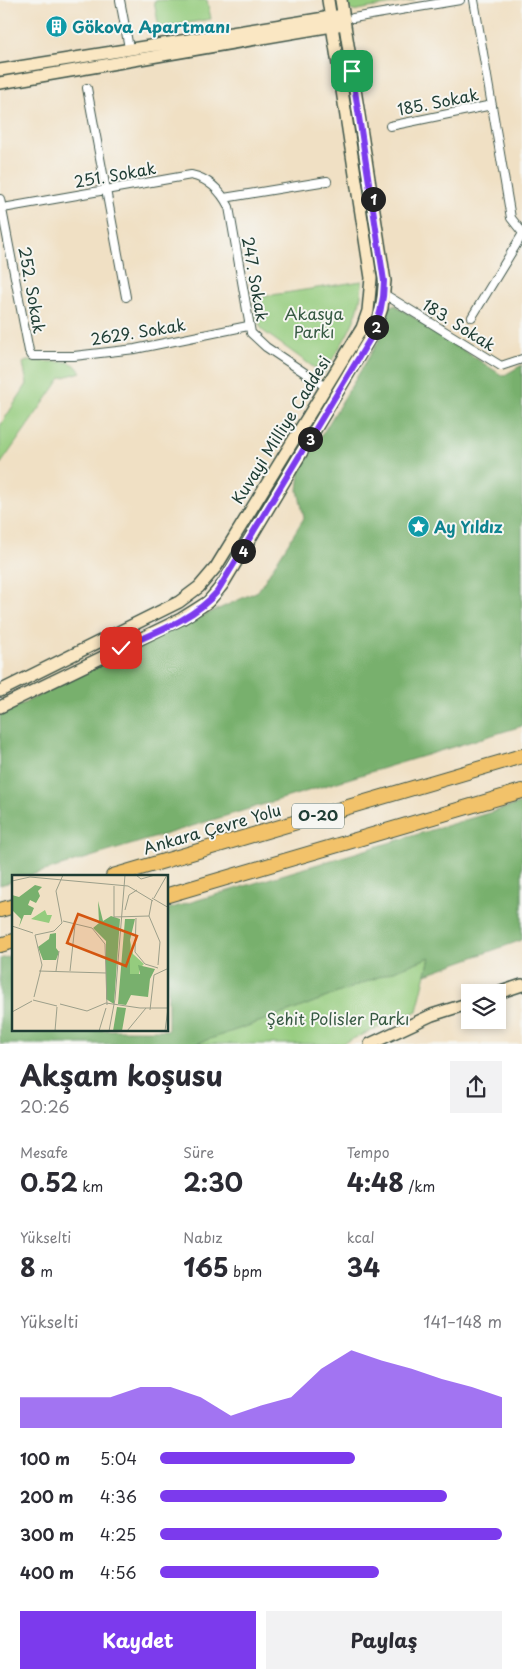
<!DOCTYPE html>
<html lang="tr">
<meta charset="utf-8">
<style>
body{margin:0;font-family:"Playpen Sans",sans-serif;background:#f2f2f3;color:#2b2b33;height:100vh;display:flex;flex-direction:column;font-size:19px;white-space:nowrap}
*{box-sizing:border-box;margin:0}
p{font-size:16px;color:#7c7c81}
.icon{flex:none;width:28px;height:28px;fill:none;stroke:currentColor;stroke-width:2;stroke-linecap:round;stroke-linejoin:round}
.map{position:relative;height:1044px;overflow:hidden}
.drawer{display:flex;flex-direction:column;background:#fff;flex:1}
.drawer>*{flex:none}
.buttons{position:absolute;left:461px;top:984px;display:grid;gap:10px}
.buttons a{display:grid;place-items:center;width:45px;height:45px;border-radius:0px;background:#fff;box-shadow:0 2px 8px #0003;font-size:25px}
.pin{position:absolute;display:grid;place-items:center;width:42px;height:42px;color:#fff;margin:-21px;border-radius:10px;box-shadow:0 2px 8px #0006}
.km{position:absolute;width:25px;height:25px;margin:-12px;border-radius:50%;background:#222;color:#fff;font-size:14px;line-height:25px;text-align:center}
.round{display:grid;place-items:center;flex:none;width:52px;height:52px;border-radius:0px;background:#f2f2f3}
.head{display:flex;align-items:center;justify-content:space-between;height:85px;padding:0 20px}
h1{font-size:28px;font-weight:700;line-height:38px}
.metrics{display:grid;grid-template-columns:repeat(3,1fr);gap:8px;height:85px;padding:5px 20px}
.metrics div{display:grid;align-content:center}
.metrics b{font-size:25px;font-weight:700}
.metrics small{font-size:14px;font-weight:400}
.metrics p{font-size:14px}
.chart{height:140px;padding:10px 20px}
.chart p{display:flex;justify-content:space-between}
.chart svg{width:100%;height:90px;margin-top:5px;fill:#7c3aed;opacity:.7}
.button{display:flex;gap:10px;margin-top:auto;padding:10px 20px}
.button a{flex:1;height:58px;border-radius:0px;background:#7c3aed;color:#fff;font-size:20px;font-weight:700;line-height:58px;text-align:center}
.button a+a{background:#f2f2f3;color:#2b2b33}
ul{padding:0 20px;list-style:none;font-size:16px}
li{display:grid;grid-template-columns:80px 60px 1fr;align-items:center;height:38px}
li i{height:12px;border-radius:6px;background:#7c3aed}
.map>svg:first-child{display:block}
</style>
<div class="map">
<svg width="522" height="1044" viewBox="0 0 522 1044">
<rect width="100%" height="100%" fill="#f6f6f2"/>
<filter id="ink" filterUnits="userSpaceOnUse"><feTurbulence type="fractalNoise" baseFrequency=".02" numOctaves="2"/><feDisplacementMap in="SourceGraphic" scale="10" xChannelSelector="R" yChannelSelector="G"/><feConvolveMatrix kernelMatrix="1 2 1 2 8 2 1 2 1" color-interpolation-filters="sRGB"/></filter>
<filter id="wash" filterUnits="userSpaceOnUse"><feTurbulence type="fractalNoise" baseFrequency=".0096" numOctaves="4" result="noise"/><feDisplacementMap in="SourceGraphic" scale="20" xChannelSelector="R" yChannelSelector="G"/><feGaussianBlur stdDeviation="1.12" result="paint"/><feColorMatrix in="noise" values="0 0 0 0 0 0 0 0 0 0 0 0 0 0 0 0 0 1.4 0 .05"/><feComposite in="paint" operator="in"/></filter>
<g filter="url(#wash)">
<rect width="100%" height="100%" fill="#f0e0c4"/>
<path fill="#95cc7e" stroke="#5a8459" d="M 161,0 L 207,0 L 211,19 L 159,28 L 154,1 Z
M 347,0 L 415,0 L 352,11 L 348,7 Z
M 362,281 C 362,317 342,344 323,374 L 263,331 L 256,318 L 253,298 Z
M 27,361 L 69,362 L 75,365 L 81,372 L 61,378 L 0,465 L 0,426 L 27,384 L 23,363 Z
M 430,957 L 417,1011 L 341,1044 L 195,1044 L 291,1011 Z"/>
<path fill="#78b06d" stroke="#4c7650" d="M 395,305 L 503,376 L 522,365 L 522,726 L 28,876 L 14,876 L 14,881 L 0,885 L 0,715 L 157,637 L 258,591 L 304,518 L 298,490 L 300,471 L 384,332 L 388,307 Z
M 522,803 L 522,940 L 426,974 L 430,957 L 291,1011 L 195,1044 L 0,1044 L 0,959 L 14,955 L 14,1030 L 168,1030 L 168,909 Z"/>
</g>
<g filter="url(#ink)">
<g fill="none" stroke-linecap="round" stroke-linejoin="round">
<defs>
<path id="street" d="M 120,0 L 129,48
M 474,0 L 511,218 L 522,232
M 353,18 L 460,0
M 87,88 L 126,297
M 390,126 L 492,105
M 224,198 L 327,181
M 0,199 L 29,351 L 32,356 L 74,356 L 135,349 L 248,326
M 3,208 L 191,175 C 210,179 221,191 229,207 L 251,333 L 266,347 L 326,387
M 384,294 L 501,366 L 522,359
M 472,317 L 522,235"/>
<path id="secondary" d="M 0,70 L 337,16
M 0,83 L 338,25
M 0,691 L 179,602 L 199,587 L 216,567 L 362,328 L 368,311 L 371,278 L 328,0
M 0,707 L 181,619 L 208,602 L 223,584 L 374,331 L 382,308 L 385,281 L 341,0
M 498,993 L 522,985
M 370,1044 L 432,1015 L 470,1003"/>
<path id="highway" d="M 113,876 L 522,756
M 168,895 L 522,791
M 0,910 L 14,906
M 0,945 L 14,941"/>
</defs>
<use href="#street" stroke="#3e554a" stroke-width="10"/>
<use href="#secondary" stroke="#3e554a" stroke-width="14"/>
<use href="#highway" stroke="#3e554a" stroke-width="16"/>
<use href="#street" stroke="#fff" stroke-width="8"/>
<use href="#secondary" stroke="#fae7c3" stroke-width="11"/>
<use href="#highway" stroke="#f2c26a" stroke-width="14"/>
</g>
</g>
<g fill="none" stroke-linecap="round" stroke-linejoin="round" filter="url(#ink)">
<defs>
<path id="route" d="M 121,648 C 153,633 193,620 217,592 L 370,339 C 379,321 384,302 384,281 L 352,71"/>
</defs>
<use href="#route" stroke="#fff" stroke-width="10"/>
<use href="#route" stroke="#7c3aed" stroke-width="6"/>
</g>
<defs>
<symbol id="building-disc" viewBox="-11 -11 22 22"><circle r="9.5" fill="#0f9aa8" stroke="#f6f6f2"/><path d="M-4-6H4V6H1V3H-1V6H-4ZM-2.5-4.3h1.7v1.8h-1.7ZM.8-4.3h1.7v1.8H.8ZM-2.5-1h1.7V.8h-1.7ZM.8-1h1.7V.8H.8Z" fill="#fff"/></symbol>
<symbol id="sight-disc" viewBox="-11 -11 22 22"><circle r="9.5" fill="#0f9aa8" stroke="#f6f6f2"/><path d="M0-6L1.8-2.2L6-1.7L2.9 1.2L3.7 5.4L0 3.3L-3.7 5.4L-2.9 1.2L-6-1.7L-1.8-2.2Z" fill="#fff"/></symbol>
</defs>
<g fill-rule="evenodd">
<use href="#building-disc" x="44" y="14" width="25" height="25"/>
<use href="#sight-disc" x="406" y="514" width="25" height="25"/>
</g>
<g text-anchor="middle" stroke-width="4" stroke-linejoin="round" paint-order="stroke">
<rect fill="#f6f6f2" stroke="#60746d" stroke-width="1" x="292" y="803.5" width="52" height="25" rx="4"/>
<g font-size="15" font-weight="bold" fill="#1f3d34">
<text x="318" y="821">O-20</text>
</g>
<g font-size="16" font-weight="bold" fill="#0d838f" stroke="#f6f6f2" text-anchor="start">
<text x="72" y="33">Gökova Apartmanı</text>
<text x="434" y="533">Ay Yıldız</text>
</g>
<g font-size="16" fill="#1f3d34" stroke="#f6f6f2">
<text transform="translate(438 102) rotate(-11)" y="6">185. Sokak</text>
<text transform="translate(115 175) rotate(-10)" y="6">251. Sokak</text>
<text transform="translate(255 279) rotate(80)" y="6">247. Sokak</text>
<text transform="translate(32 290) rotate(80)" y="6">252. Sokak</text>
<text transform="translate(459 325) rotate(32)" y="6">183. Sokak</text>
<text transform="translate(138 332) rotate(-9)" y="6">2629. Sokak</text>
<text transform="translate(281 430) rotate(-58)" y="6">Kuvayi Milliye Caddesi</text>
<text transform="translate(212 829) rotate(-16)" y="6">Ankara Çevre Yolu</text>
</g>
<g font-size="16" fill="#375a43" stroke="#f6f6f2">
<text x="314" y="320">Akasya<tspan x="314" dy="18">Parkı</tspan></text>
<text x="338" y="1025">Şehit Polisler Parkı</text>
</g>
</g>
<g transform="translate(12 875)">
<rect width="156" height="156" fill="#f0e0c4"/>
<path d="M 33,35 L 35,40 L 40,40 L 37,48 L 19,44 ZM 118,65 L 121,79 L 132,89 L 127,94 L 127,100 L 118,100 Z" fill="#95cc7e"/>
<path d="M 23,10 L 30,12 L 26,16 L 28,21 L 24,28 L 18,25 L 16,30 L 22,33 L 19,40 L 12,40 L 7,52 L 9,44 L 1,36 L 0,20 L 7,22 ZM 86,26 L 91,46 L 99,41 L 108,44 L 102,129 L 94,124 L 94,66 L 81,53 L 87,48 ZM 113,44 L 123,44 L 118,65 L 118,99 L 128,99 L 126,90 L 143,94 L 138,104 L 136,122 L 119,120 L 114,130 L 106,129 ZM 44,58 L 44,73 L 47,77 L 44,85 L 31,85 L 26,72 L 37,64 L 38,59 ZM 105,132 L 114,133 L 110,156 L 101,156 Z" fill="#78b06d"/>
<path fill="none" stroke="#9c9f8a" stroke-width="1" d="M 124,0 L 129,4 L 143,0M 0,6 L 18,2 L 116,11 L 141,26M 102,11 L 102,42 L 137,41M 140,23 L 157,33M 142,23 L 155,0M 140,25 L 137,41 L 148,67 L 146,90M 113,35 L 117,20 L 125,15M 124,43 L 123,77 L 133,89 L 146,93M 51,46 L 80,53 L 93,69 L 95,130M 50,48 L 44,16 L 51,0M 0,51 L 21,58M 23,60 L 42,56 L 50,48M 27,96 L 94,98M 44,96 L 47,76M 58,96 L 63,50M 22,122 L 30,90 L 23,60M 21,125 L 45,131M 48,129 L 75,136 L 94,128 L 128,133 L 157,133M 138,135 L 142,100 L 157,93M 0,137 L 20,126M 43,156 L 45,132M 87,156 L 94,133M 97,156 L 103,124 L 113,0M 115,156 L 134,133M 153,156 L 156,133"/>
<path fill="#d45610" fill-opacity="0.15" stroke="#d45610" stroke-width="2.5" d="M 66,39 L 125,61 L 114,91 L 55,68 Z"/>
<rect width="156" height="156" fill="none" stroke="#1f3d34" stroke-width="2.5"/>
</g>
</svg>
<div class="buttons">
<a><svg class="icon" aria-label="layers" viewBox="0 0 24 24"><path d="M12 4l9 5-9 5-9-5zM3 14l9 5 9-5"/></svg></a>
</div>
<div class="pin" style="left:352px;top:71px;background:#1e9e55"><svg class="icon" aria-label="arrive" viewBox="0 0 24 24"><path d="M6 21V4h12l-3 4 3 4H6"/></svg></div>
<div class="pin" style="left:121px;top:648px;background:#d93025"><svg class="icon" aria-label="check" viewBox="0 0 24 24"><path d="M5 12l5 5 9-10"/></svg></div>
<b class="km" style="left:373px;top:199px">1</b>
<b class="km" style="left:376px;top:327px">2</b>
<b class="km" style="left:310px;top:439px">3</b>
<b class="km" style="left:243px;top:551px">4</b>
</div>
<section class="drawer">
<div class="head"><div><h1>Akşam koşusu</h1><p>20:26</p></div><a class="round"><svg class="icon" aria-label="share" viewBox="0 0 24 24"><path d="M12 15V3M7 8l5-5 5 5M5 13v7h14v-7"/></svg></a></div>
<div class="metrics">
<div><p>Mesafe</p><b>0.52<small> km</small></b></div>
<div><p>Süre</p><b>2:30</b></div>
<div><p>Tempo</p><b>4:48<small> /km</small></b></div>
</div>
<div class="metrics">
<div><p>Yükselti</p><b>8<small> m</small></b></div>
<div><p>Nabız</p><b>165<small> bpm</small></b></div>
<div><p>kcal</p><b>34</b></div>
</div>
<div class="chart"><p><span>Yükselti</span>141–148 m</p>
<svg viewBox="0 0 160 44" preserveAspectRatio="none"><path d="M0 44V29L10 29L20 29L30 29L40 24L50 24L60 29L70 38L80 33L90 29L100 15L110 6L120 11L130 15L140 20L150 24L160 29V44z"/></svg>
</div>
<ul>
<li><b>100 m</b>5:04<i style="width:57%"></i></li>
<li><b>200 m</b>4:36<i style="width:84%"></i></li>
<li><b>300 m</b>4:25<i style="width:100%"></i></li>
<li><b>400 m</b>4:56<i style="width:64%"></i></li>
</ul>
<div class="button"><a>Kaydet</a><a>Paylaş</a></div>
</section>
